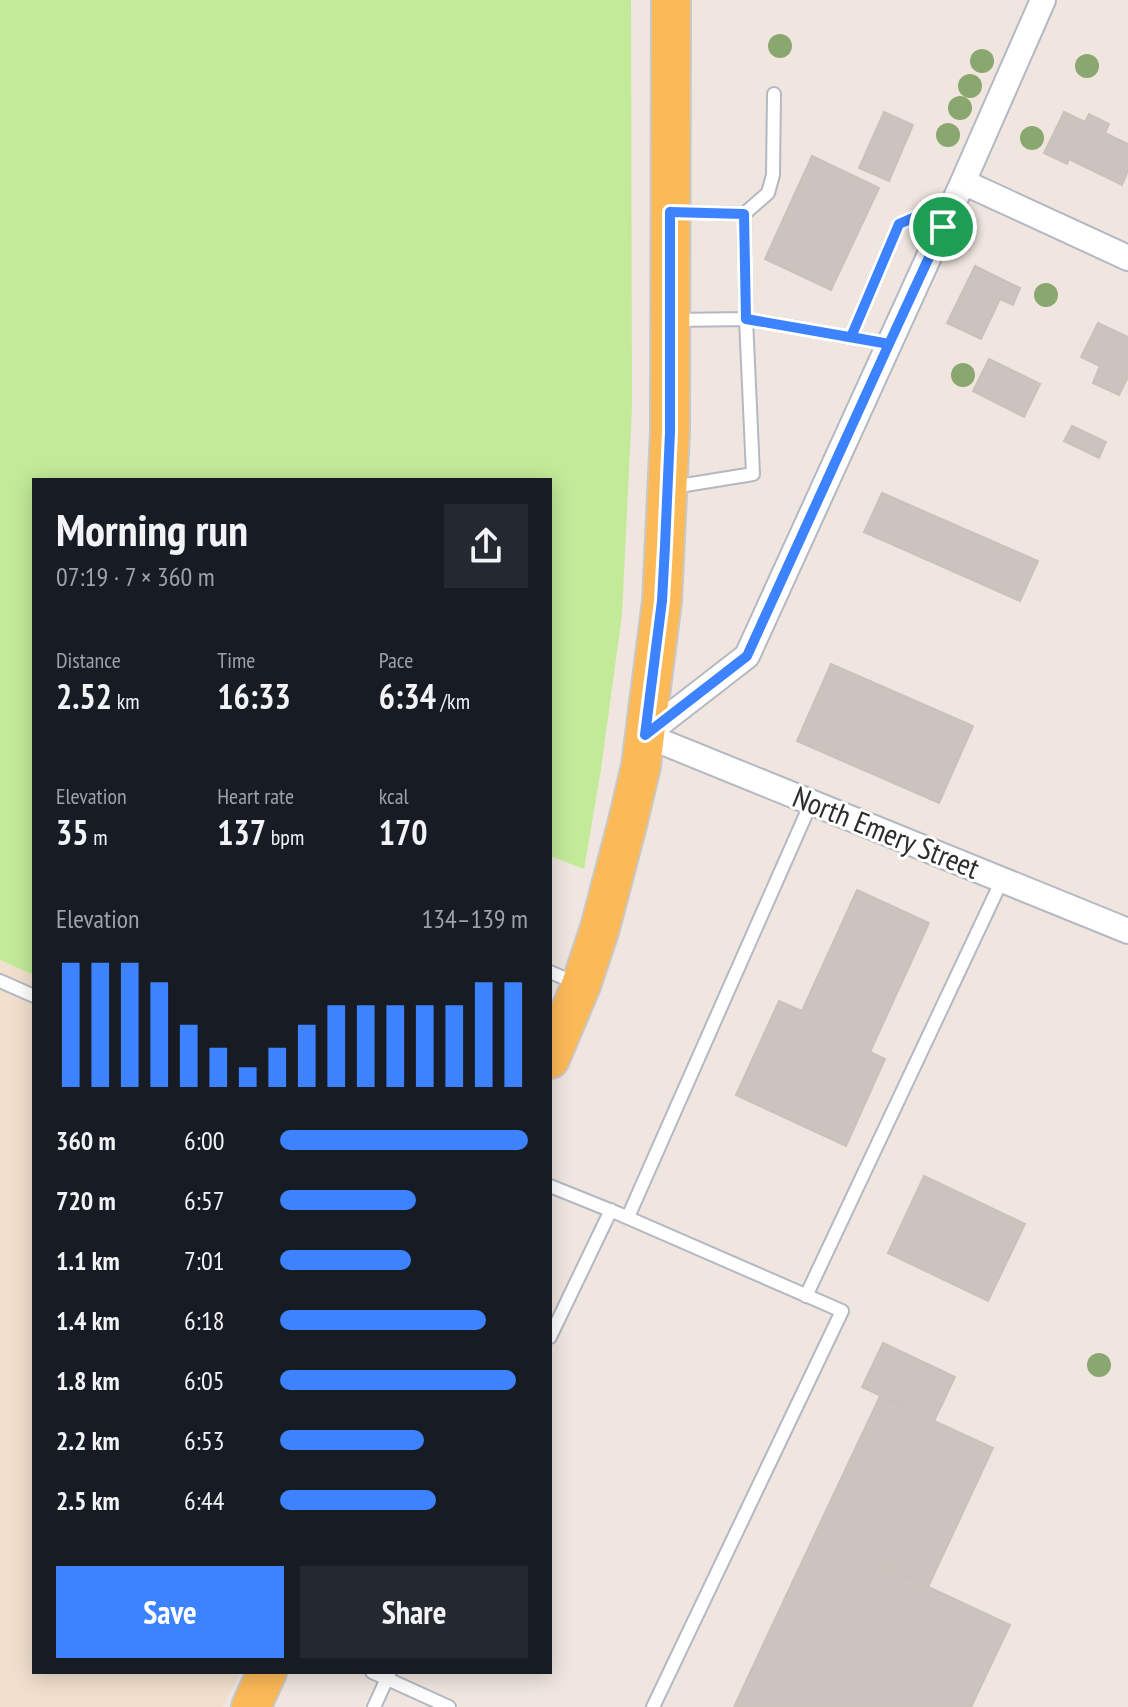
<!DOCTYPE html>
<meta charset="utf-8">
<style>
body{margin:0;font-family:"PT Sans Narrow",sans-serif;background:#242831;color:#f1f3f6;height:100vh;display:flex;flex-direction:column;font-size:30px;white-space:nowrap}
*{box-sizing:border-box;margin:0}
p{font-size:26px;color:#9ea1a6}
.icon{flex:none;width:44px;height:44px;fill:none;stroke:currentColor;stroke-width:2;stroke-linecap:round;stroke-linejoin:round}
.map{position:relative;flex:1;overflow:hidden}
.details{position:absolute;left:32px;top:478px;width:520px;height:1196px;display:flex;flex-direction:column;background:#171b24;border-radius:0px;box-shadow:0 4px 20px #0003}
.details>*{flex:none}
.pin{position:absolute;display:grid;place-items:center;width:68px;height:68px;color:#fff;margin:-34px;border:4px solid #fff;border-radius:50%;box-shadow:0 2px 8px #0007}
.round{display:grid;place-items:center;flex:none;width:84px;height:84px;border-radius:0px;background:#242831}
.head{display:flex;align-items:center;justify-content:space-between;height:136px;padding:0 24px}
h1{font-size:44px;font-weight:600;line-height:60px}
.metrics{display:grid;grid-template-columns:repeat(3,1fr);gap:12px;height:136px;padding:8px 24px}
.metrics div{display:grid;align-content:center}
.metrics b{font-size:34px;font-weight:600}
.metrics small{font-size:22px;font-weight:400}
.metrics p{font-size:22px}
.chart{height:224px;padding:16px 24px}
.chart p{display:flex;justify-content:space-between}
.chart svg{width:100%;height:144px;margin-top:8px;stroke:#3d83ff;stroke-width:6}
.primary-button{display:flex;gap:16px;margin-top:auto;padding:16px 24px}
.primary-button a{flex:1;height:92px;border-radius:0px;background:#3d83ff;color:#fff;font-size:32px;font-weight:600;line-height:92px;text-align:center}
.primary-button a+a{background:#242831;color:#f1f3f6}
ul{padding:0 24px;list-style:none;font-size:26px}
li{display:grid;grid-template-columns:128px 96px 1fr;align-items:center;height:60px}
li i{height:20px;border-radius:10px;background:#3d83ff}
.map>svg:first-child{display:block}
</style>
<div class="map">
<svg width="1128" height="1707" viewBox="0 0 1128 1707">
<rect width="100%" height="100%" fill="#f0e6df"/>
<path fill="#f2e0ce" d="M 0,960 L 34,975 L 34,1672 L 240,1672 L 223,1707 L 0,1707 Z"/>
<path fill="#c2ea98" d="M 0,0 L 631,0 L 632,408 L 622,615 L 601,769 L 584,869 L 550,856 L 550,480 L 34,480 L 34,975 L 0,960 Z"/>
<path fill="#cbc3bf" stroke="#ccc1b8" stroke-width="2" d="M 884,112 L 913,125 L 889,181 L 859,168 Z
M 1064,112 L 1085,122 L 1089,114 L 1109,124 L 1105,133 L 1128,144 L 1128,171 L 1122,185 L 1069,159 L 1067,164 L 1044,153 Z
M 812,156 L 879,188 L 831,290 L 765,259 Z
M 975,266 L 1020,288 L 1013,305 L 1000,299 L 981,339 L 947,323 Z
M 1098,323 L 1128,337 L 1128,377 L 1119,395 L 1093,383 L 1100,366 L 1081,357 Z
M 989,359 L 1040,384 L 1024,417 L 973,391 Z
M 1072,426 L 1106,442 L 1099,458 L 1064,441 Z
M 882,493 L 1038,561 L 1020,601 L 864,532 Z
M 831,664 L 973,726 L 939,803 L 797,741 Z
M 857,890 L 929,923 L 870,1052 L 885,1059 L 846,1146 L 736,1095 L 779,1001 L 802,1011 Z
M 924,1176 L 1025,1224 L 988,1301 L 888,1253 Z
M 883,1343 L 955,1377 L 934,1421 L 862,1387 Z
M 880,1396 L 993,1448 L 928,1587 L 815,1534 Z
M 815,1534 L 1010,1625 L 971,1707 L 734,1707 Z"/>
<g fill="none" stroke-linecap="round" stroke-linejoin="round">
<defs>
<path id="lane" d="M 744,214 L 768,193 L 773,175 L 774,94
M 672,320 L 746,319 L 744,214 L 673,212
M 851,337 L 899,224 L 915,217 L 943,227
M 673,487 L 753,474 L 746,319 L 889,344
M 550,972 L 578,984
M 0,981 L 34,996
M 550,1186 L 617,1213 L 842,1311 L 653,1707
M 628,1217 L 811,803
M 806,1296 L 1002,880
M 550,1337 L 611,1210
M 372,1672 L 449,1707
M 374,1707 L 389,1674"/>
<path id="street" d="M 963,182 L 1128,258
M 645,735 L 747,656 L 963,182 L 1043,0
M 645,735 L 1128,931"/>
<path id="primary" d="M 550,1059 L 581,985 L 600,928 L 627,825 L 641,766 L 662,601 L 670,432 L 671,0
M 251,1707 L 267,1672"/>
</defs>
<use href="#lane" stroke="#b3b8c2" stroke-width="16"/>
<use href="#street" stroke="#b3b8c2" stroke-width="28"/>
<use href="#primary" stroke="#c8c8c8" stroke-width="42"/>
<use href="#lane" stroke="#fff" stroke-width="12"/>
<use href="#street" stroke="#fff" stroke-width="24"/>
<use href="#primary" stroke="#fcb958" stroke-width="38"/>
</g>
<g fill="#8ba770">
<circle cx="780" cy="46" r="12"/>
<circle cx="982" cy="61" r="12"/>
<circle cx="1087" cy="66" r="12"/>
<circle cx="970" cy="86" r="12"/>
<circle cx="960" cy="108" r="12"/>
<circle cx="948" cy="135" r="12"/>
<circle cx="1032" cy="138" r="12"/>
<circle cx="1046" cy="295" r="12"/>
<circle cx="963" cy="375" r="12"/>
<circle cx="1099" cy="1365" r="12"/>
</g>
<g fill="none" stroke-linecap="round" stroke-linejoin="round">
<defs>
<path id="route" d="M 943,227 L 889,344 L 746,319 L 744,214 L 670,212 L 670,432 L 665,546 L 662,601 L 645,735 L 747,656 L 889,344 L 851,337 L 899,224 L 915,217 L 943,227"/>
</defs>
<use href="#route" stroke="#fff" stroke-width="16"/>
<use href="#route" stroke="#3d83ff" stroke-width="10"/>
</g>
<g text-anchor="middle" stroke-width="6" stroke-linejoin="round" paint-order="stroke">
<g font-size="30" fill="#2d2d2d" stroke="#fff">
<text transform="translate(886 833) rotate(22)" y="10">North Emery Street</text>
</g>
</g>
</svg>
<div class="pin" style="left:943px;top:227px;background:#1e9e55"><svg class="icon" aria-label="arrive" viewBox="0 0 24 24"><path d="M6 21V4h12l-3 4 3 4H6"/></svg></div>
<section class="details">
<div class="head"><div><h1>Morning run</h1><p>07:19 · 7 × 360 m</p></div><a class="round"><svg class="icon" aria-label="share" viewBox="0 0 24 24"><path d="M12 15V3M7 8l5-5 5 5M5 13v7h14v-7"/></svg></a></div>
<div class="metrics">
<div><p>Distance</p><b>2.52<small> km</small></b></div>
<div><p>Time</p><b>16:33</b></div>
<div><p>Pace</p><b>6:34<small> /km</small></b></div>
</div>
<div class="metrics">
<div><p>Elevation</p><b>35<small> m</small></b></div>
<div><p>Heart rate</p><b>137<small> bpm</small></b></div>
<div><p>kcal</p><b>170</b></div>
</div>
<div class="chart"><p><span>Elevation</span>134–139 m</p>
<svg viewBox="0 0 160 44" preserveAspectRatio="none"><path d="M5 44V6M15 44V6M25 44V6M35 44V12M45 44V25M55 44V32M65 44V38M75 44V32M85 44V25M95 44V19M105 44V19M115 44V19M125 44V19M135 44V19M145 44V12M155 44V12"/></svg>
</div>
<ul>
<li><b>360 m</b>6:00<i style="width:100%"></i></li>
<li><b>720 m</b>6:57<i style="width:55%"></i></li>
<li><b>1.1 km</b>7:01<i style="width:53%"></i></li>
<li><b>1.4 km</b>6:18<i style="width:83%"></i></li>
<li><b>1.8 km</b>6:05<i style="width:95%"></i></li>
<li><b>2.2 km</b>6:53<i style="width:58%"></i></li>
<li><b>2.5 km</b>6:44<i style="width:63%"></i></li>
</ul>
<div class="primary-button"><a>Save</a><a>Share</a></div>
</section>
</div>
